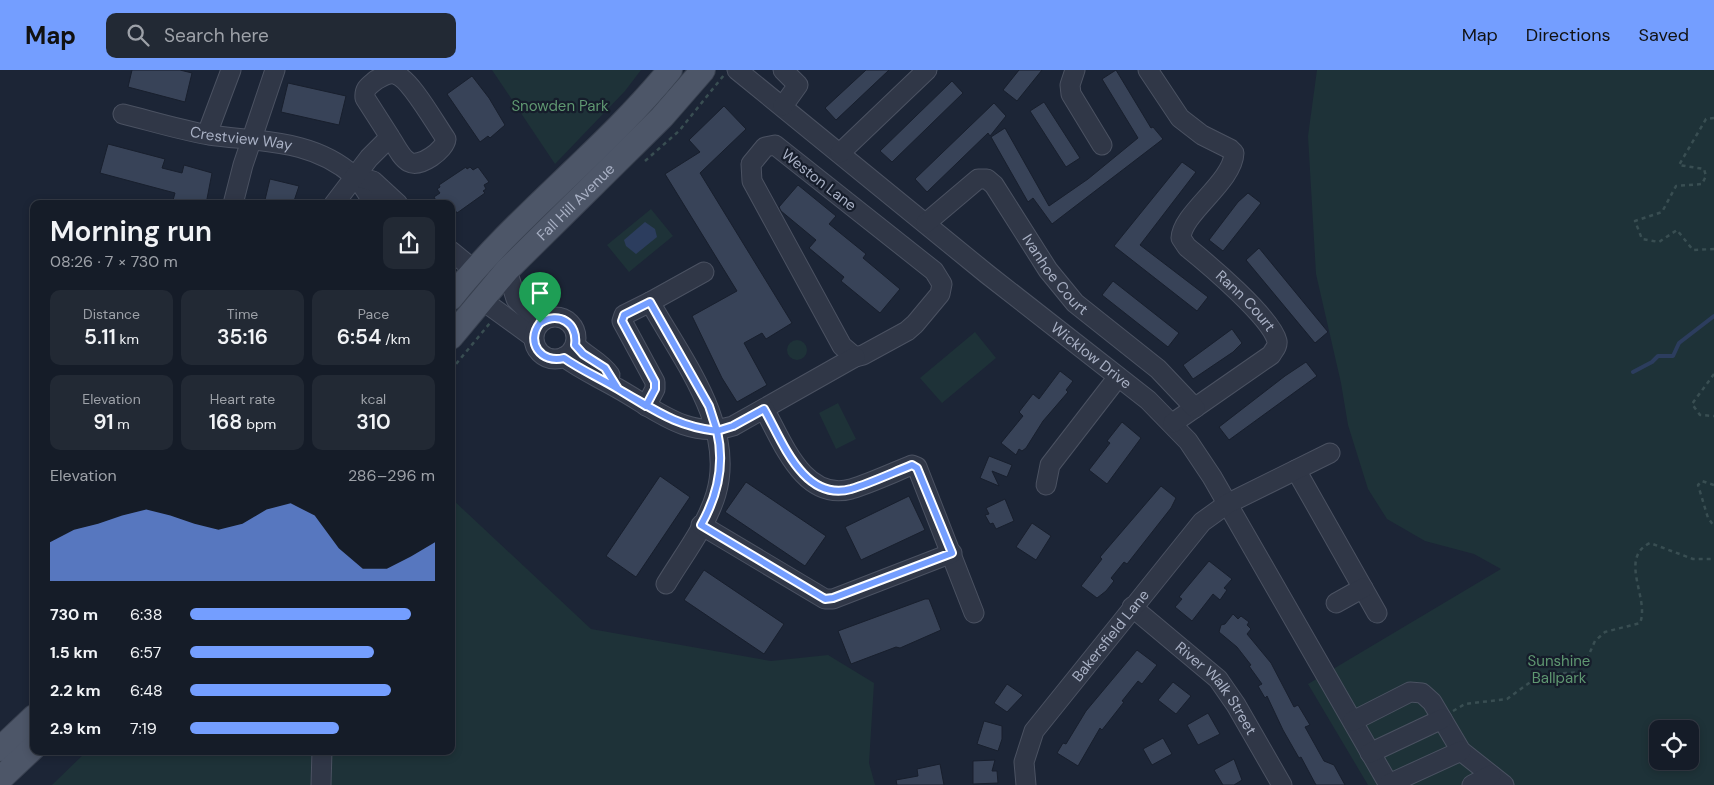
<!DOCTYPE html>
<meta charset="utf-8">
<style>
body{margin:0;font-family:"DM Sans",sans-serif;background:#222934;color:#f1f3f6;height:100vh;display:flex;flex-direction:column;font-size:19px;white-space:nowrap}
*{box-sizing:border-box;margin:0}
p{font-size:16px;color:#9da1a8}
.icon{flex:none;width:28px;height:28px;fill:none;stroke:currentColor;stroke-width:2;stroke-linecap:round;stroke-linejoin:round}
.map{position:relative;flex:1;overflow:hidden}
.drawer{position:absolute;left:30px;top:130px;width:425px;height:555px;display:flex;flex-direction:column;background:#151c28;border-radius:10px;box-shadow:0 2px 8px #0003,0 0 0 1px #343a45}
.drawer>*{flex:none}
.fabs{position:absolute;left:1649px;top:650px;display:grid;gap:10px}
.fabs a{display:grid;place-items:center;width:50px;height:50px;border-radius:10px;background:#151c28;box-shadow:0 2px 8px #0003,0 0 0 1px #343a45;font-size:25px}
.pin{position:absolute;display:grid;place-items:center;width:42px;height:42px;color:#fff;margin:-51px -21px;border-radius:50% 50% 50% 0;rotate:-45deg;box-shadow:0 0 5px #0007}
.pin .icon{rotate:45deg}
.round{display:grid;place-items:center;flex:none;width:52px;height:52px;border-radius:10px;background:#222934}
.headline{display:flex;align-items:center;justify-content:space-between;height:85px;padding:0 20px}
h1{font-size:28px;font-weight:600;line-height:38px}
.stats{display:grid;grid-template-columns:repeat(3,1fr);gap:8px;height:85px;padding:5px 20px}
.stats div{display:grid;align-content:center;border-radius:10px;background:#222934;text-align:center}
.stats b{font-size:21px;font-weight:600}
.stats small{font-size:14px;font-weight:400}
.stats p{font-size:14px}
.chart{height:140px;padding:10px 20px}
.chart p{display:flex;justify-content:space-between}
.chart svg{width:100%;height:90px;margin-top:5px;fill:#749eff;opacity:.7}
ul{padding:0 20px;list-style:none;font-size:16px}
li{display:grid;grid-template-columns:80px 60px 1fr;align-items:center;height:38px}
li i{height:12px;border-radius:6px;background:#749eff}
header{display:flex;align-items:center;gap:30px;box-sizing:border-box;height:70px;padding:0 25px;background:#749eff;color:#111}
header strong{font-size:24px}
nav{display:flex;gap:28px;margin-inline-start:auto;font-size:18px}
.search{width:350px;height:45px;background:#222934;display:flex;align-items:center;gap:12px;box-sizing:border-box;padding:0 18px;border-radius:10px;color:#9da1a8;font-size:19px}
.map>svg:first-child{display:block}
</style>
<header>
<strong>Map</strong>
<div class="search"><svg class="icon" aria-label="search" viewBox="0 0 24 24"><circle cx="10" cy="10" r="6"/><path d="M15 15l6 6"/></svg>Search here</div>
<nav><a>Map</a><a>Directions</a><a>Saved</a></nav>
</header>
<div class="map">
<svg width="1714" height="715" viewBox="0 0 1714 715">
<rect width="100%" height="100%" fill="#1c2536"/>
<path fill="#1e3238" fill-rule="evenodd" d="M 492,0 L 641,0 L 625,21 L 555,94 Z
M 1317,0 L 1714,0 L 1714,715 L 1368,715 L 1308,614 L 1501,499 L 1474,484 L 1425,471 L 1387,449 L 1368,419 L 1348,355 L 1341,313 L 1316,204 L 1308,66 ZM 1658,659 L 1690,659 L 1690,691 L 1658,691 Z
M 651,139 L 673,166 L 629,202 L 607,175 Z
M 975,262 L 996,288 L 942,333 L 920,308 Z
M787 280a10 10 0 1 1 20 0a10 10 0 1 1-20 0Z
M 838,333 L 856,369 L 836,379 L 819,343 Z
M 451,428 L 591,559 L 771,591 L 828,585 L 874,613 L 869,693 L 875,715 L 52,715 L 87,681 L 451,681 Z"/>
<path fill="#2c3d5e" d="M 645,152 L 655,159 L 657,167 L 636,184 L 626,176 L 624,170 Z"/>
<g fill="none" stroke-linecap="round" stroke-linejoin="round">
<path stroke="#2c3d5e" stroke-width="4" d="M 1633,302 L 1652,292 L 1658,286 L 1673,286 L 1679,273 L 1714,246"/>
</g>
<path fill="#384358" stroke="#181f2d" d="M 132,0 L 180,0 L 192,3 L 185,32 L 128,17 Z
M 866,0 L 889,0 L 836,50 L 825,38 Z
M 1019,0 L 1042,0 L 1017,31 L 1003,20 Z
M 1116,0 L 1151,58 L 1153,57 L 1163,69 L 1052,154 L 1033,128 L 1028,132 L 991,67 L 1005,58 L 1049,136 L 1088,109 L 1138,68 L 1102,9 Z
M 472,6 L 489,28 L 505,55 L 490,68 L 488,66 L 480,72 L 447,24 Z
M 952,11 L 963,23 L 892,92 L 880,81 Z
M 288,13 L 346,26 L 339,55 L 281,42 Z
M 1044,32 L 1080,88 L 1066,97 L 1030,41 Z
M 994,33 L 1006,46 L 990,66 L 988,63 L 927,122 L 915,109 Z
M 724,36 L 746,59 L 700,103 L 792,253 L 766,269 L 762,263 L 744,273 L 767,315 L 737,332 L 722,308 L 692,246 L 737,221 L 665,104 L 700,82 L 689,70 Z
M 108,74 L 165,89 L 162,98 L 182,103 L 184,95 L 212,103 L 206,134 L 172,134 L 175,123 L 100,103 Z
M 1182,92 L 1196,102 L 1140,175 L 1208,227 L 1197,241 L 1114,176 Z
M 466,97 L 467,99 L 470,97 L 473,100 L 478,97 L 489,112 L 484,115 L 486,119 L 483,121 L 485,123 L 457,143 L 455,140 L 453,142 L 451,134 L 438,134 L 434,127 L 440,123 L 437,119 L 440,117 L 439,115 Z
M 270,109 L 299,116 L 293,134 L 264,134 Z
M 798,115 L 836,146 L 829,154 L 866,184 L 863,188 L 900,219 L 880,243 L 841,211 L 844,207 L 809,178 L 816,170 L 781,141 L 779,137 Z
M 1248,123 L 1261,133 L 1223,181 L 1209,170 L 1238,132 Z
M 1259,178 L 1328,262 L 1315,273 L 1246,190 Z
M 1113,211 L 1179,263 L 1168,277 L 1102,225 Z
M 1232,259 L 1242,273 L 1233,282 L 1193,309 L 1183,295 Z
M 1306,292 L 1317,306 L 1229,370 L 1219,357 L 1285,306 Z
M 1060,301 L 1073,311 L 1066,320 L 1068,322 L 1043,351 L 1026,378 L 1022,381 L 1019,379 L 1016,385 L 1001,373 L 1023,346 L 1019,342 L 1033,324 L 1039,329 Z
M 1122,352 L 1141,368 L 1107,414 L 1089,400 L 1110,373 L 1107,371 Z
M 989,386 L 1012,395 L 1007,407 L 992,401 L 999,416 L 980,408 Z
M 660,406 L 690,427 L 636,507 L 606,486 Z
M 746,412 L 826,466 L 805,496 L 725,442 Z
M 1161,416 L 1176,428 L 1171,438 L 1127,494 L 1124,492 L 1111,508 L 1114,511 L 1106,521 L 1097,528 L 1081,516 L 1102,489 L 1100,487 Z
M 909,426 L 925,460 L 861,490 L 845,457 Z
M 1005,429 L 1014,451 L 996,459 L 993,453 L 990,454 L 985,445 L 989,444 L 986,438 Z
M 1032,453 L 1051,466 L 1036,490 L 1016,477 Z
M 1209,491 L 1232,509 L 1224,518 L 1227,520 L 1220,530 L 1213,524 L 1192,551 L 1175,537 L 1182,529 L 1179,527 Z
M 704,500 L 784,554 L 764,584 L 684,530 Z
M 925,529 L 929,529 L 941,560 L 900,578 L 896,577 L 851,594 L 838,561 Z
M 1233,544 L 1238,549 L 1241,546 L 1249,552 L 1247,555 L 1251,559 L 1247,564 L 1271,593 L 1294,637 L 1298,635 L 1310,655 L 1305,657 L 1324,691 L 1334,695 L 1345,715 L 1316,715 L 1301,687 L 1299,688 L 1283,660 L 1267,626 L 1265,628 L 1258,616 L 1262,614 L 1249,596 L 1251,595 L 1237,577 L 1219,562 L 1221,555 L 1225,554 Z
M 1137,580 L 1157,595 L 1142,614 L 1138,611 L 1122,631 L 1124,632 L 1102,660 L 1100,658 L 1078,696 L 1057,683 L 1063,673 L 1066,674 L 1086,641 Z
M 1173,612 L 1191,626 L 1176,644 L 1158,630 Z
M 1007,614 L 1023,625 L 1007,642 L 994,633 Z
M 1208,643 L 1220,664 L 1198,675 L 1187,655 Z
M 984,651 L 1002,656 L 1002,669 L 998,681 L 977,674 Z
M 1163,668 L 1172,684 L 1152,695 L 1143,679 Z
M 1234,689 L 1242,710 L 1234,715 L 1223,715 L 1214,700 Z
M 995,690 L 992,701 L 997,701 L 998,713 L 973,714 L 973,691 Z
M 940,694 L 944,715 L 897,715 L 896,710 L 918,706 L 917,699 Z"/>
<g fill="none" stroke-linecap="round" stroke-linejoin="round">
<defs>
<g id="minor">
<path id="s1" d="M 737,0 L 987,204 L 1148,330 L 1188,371 L 1212,407 L 1389,715"/>
<path d="M 783,0 L 798,15 L 783,36"/>
<path d="M 1075,0 L 1070,15 L 1071,24 L 1102,75"/>
<path id="s2" d="M 1148,0 L 1180,48 L 1202,65 L 1230,79 L 1234,83 C 1233,112 1182,143 1181,168 L 1187,177 C 1208,194 1271,247 1277,271 C 1278,276 1274,280 1271,285 L 1173,353"/>
<path id="s3" d="M 123,44 C 151,51 180,60 209,65 C 260,72 313,69 354,106 C 362,113 368,125 374,134"/>
<path d="M 207,64 L 231,0"/>
<path d="M 775,75 L 934,201 L 942,214 L 940,224 L 915,254 L 907,261 L 863,285 L 855,287 L 842,276 L 752,111 L 751,94 L 765,77 Z"/>
<path d="M 840,83 L 927,0"/>
<path d="M 355,106 L 373,111 L 398,134"/>
<path d="M 233,134 L 243,95 L 275,0"/>
<path d="M 334,134 L 369,88 L 390,67 L 365,28 C 364,18 369,16 376,10 C 382,7 387,3 394,4 C 409,6 436,55 446,69 C 445,80 420,98 409,92 C 401,88 395,74 390,67"/>
<path id="s4" d="M 926,153 L 978,109 L 987,109 L 994,115 L 1048,200 L 1075,233 L 1158,299 L 1195,338"/>
<path d="M 451,181 L 474,200"/>
<path d="M 507,200 L 516,229 L 540,253"/>
<path d="M 482,230 L 533,267"/>
<path d="M 650,232 L 704,202"/>
<circle cx="555" cy="268" r="21"/>
<path d="M 575,275 C 586,286 601,292 610,305"/>
<path d="M 564,287 C 581,300 600,308 617,318 C 655,339 688,370 733,356 L 855,287"/>
<path d="M 646,336 L 655,319 L 655,312 L 622,251 L 624,245 L 650,232 C 681,288 736,356 716,424 C 707,455 683,486 666,514"/>
<path d="M 764,339 C 782,370 803,432 851,419 C 871,413 892,403 912,395 L 917,397 L 974,543"/>
<path d="M 1296,400 L 1377,543"/>
<path d="M 1046,415 L 1050,395 L 1118,307"/>
<path d="M 701,455 L 825,529 L 833,529 L 952,483"/>
<path d="M 1336,533 L 1363,518"/>
<path id="s5" d="M 1132,537 L 1218,609 L 1236,635 L 1282,715"/>
<path d="M 1353,651 L 1410,622 L 1422,623 L 1432,632 L 1461,681 L 1504,715"/>
<path d="M 1370,683 L 1442,649"/>
<path d="M 1389,714 L 1461,681"/>
<path d="M 321,715 L 322,681"/>
<path id="s6" d="M 1026,715 L 1024,692 L 1034,661 L 1202,452 L 1227,434 L 1330,383"/>
<path d="M 1472,715 L 1491,705"/>
</g>
<g id="major">
<path d="M 451,228 C 517,145 603,82 670,0"/>
<path id="s7" d="M 451,267 L 507,200 L 662,47 L 703,0"/>
<path d="M 0,679 L 34,647"/>
<path d="M 0,709 L 34,677"/>
</g>
</defs>
<use href="#minor" stroke="#4b5262" stroke-width="21"/>
<use href="#major" stroke="#394150" stroke-width="26"/>
<path stroke="#394e52" stroke-width="2.5" stroke-dasharray="4 4" stroke-linecap="butt" d="M 1714,48 L 1706,49 L 1679,95 L 1704,99 L 1706,106 L 1702,114 L 1676,116 L 1662,142 L 1635,151 L 1642,169 L 1659,172 L 1677,160 L 1693,180 L 1714,179
M 645,91 L 679,61 L 724,5
M 451,300 L 490,253
M 1714,304 L 1692,334 L 1700,345 L 1714,346
M 1714,415 L 1702,411 L 1698,415 L 1708,448 L 1714,456
M 1453,641 L 1465,634 L 1507,629 L 1540,605 L 1581,602 L 1595,571 L 1605,562 L 1640,553 C 1650,529 1618,488 1650,473 L 1693,489 L 1714,489"/>
<use href="#minor" stroke="#303747" stroke-width="19"/>
<use href="#major" stroke="#4d5668" stroke-width="24"/>
</g>
<g fill="none" stroke-linecap="round" stroke-linejoin="round">
<defs>
<path id="route" d="M 540,253 C 525,272 541,294 564,288 C 581,300 600,308 618,319 C 654,339 674,356 717,361 C 725,395 718,425 701,455 L 825,529 L 833,528 L 952,483 L 917,398 L 912,395 C 892,403 871,413 851,419 C 803,432 782,370 764,339 L 733,356 L 717,361 L 709,336 L 650,232 L 624,245 L 622,251 L 655,312 L 655,319 L 646,336 L 618,319 L 605,298 L 583,284 L 575,275 C 578,253 559,241 540,253"/>
</defs>
<use href="#route" stroke="#fff" stroke-width="10"/>
<use href="#route" stroke="#749eff" stroke-width="6"/>
</g>
<g text-anchor="middle" stroke-width="4.5" stroke-linejoin="round" paint-order="stroke">
<g font-size="15" fill="#5f9771" stroke="#161d2b">
<text x="560" y="41">Snowden Park</text>
<text x="1559" y="596">Sunshine<tspan x="1559" dy="17">Ballpark</tspan></text>
</g>
<g font-size="15" fill="#a9b1c5" stroke="#161d2b">
<text dy="5" stroke="none"><textPath href="#s3" startOffset="121">Crestview Way</textPath></text>
<text transform="translate(819 110) rotate(38)" y="5">Weston Lane</text>
<text dy="5" stroke="none"><textPath href="#s7" startOffset="184">Fall Hill Avenue</textPath></text>
<text dy="5" stroke="none"><textPath href="#s4" startOffset="195">Ivanhoe Court</textPath></text>
<text dy="5" stroke="none"><textPath href="#s2" startOffset="315">Rann Court</textPath></text>
<text dy="5" stroke="none"><textPath href="#s1" startOffset="455">Wicklow Drive</textPath></text>
<text dy="5" stroke="none"><textPath href="#s6" startOffset="178">Bakersfield Lane</textPath></text>
<text dy="5" stroke="none"><textPath href="#s5" startOffset="118">River Walk Street</textPath></text>
</g>
</g>
</svg>
<div class="fabs">
<a><svg class="icon" aria-label="locate" viewBox="0 0 24 24"><circle cx="12" cy="12" r="6"/><path d="M12 2v4M12 18v4M2 12h4M18 12h4"/></svg></a>
</div>
<div class="pin" style="left:540px;top:253px;background:#1e9e55"><svg class="icon" aria-label="arrive" viewBox="0 0 24 24"><path d="M6 21V4h12l-3 4 3 4H6"/></svg></div>
<section class="drawer">
<div class="headline"><div><h1>Morning run</h1><p>08:26 · 7 × 730 m</p></div><a class="round"><svg class="icon" aria-label="share" viewBox="0 0 24 24"><path d="M12 15V3M7 8l5-5 5 5M5 13v7h14v-7"/></svg></a></div>
<div class="stats">
<div><p>Distance</p><b>5.11<small> km</small></b></div>
<div><p>Time</p><b>35:16</b></div>
<div><p>Pace</p><b>6:54<small> /km</small></b></div>
</div>
<div class="stats">
<div><p>Elevation</p><b>91<small> m</small></b></div>
<div><p>Heart rate</p><b>168<small> bpm</small></b></div>
<div><p>kcal</p><b>310</b></div>
</div>
<div class="chart"><p><span>Elevation</span>286–296 m</p>
<svg viewBox="0 0 160 44" preserveAspectRatio="none"><path d="M0 44V25L10 19L20 16L30 12L40 9L50 12L60 16L70 19L80 16L90 9L100 6L110 12L120 28L130 38L140 38L150 32L160 25V44z"/></svg>
</div>
<ul>
<li><b>730 m</b>6:38<i style="width:90%"></i></li>
<li><b>1.5 km</b>6:57<i style="width:75%"></i></li>
<li><b>2.2 km</b>6:48<i style="width:82%"></i></li>
<li><b>2.9 km</b>7:19<i style="width:61%"></i></li>
</ul>
</section>
</div>
